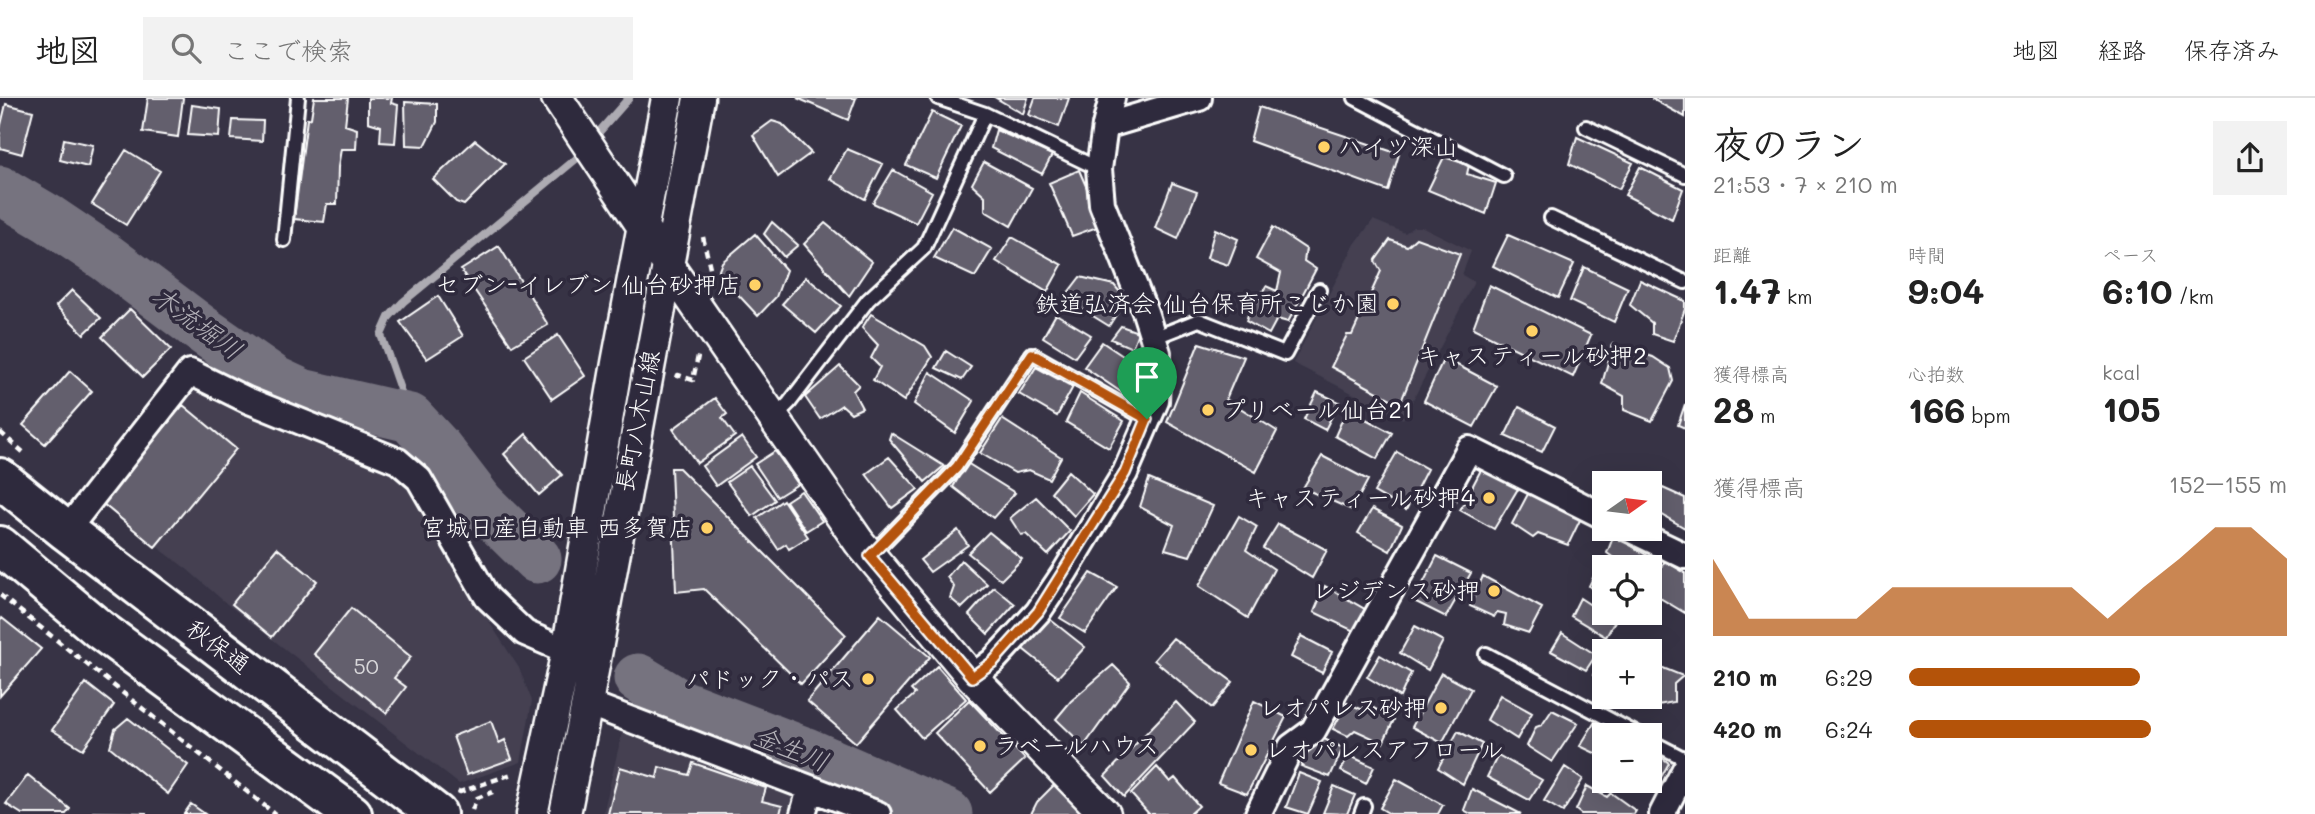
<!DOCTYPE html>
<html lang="ja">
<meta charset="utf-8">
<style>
body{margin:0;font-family:Mali,"Klee One",sans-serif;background:#f2f2f2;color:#222;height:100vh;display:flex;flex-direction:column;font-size:26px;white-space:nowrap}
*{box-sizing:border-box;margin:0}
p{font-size:23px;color:#767676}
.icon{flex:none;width:38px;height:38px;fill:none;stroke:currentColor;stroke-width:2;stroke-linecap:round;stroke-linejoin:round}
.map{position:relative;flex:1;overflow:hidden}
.panel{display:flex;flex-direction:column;background:#fff;width:630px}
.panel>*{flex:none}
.needle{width:46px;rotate:76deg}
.buttons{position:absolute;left:1592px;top:373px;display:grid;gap:14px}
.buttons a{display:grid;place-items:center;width:70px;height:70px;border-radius:0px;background:#fff;box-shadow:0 7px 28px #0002;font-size:35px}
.pin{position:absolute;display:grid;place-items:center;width:60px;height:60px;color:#fff;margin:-72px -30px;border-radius:50% 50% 50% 0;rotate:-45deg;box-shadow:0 0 7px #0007}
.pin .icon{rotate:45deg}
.round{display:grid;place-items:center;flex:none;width:74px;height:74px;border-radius:0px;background:#f2f2f2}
.headline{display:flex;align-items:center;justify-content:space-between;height:119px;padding:0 28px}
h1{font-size:38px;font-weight:800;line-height:52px}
.stats{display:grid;grid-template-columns:repeat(3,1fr);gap:10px;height:119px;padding:7px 28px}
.stats div{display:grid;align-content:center}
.stats b{font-size:35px;font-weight:800}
.stats small{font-size:19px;font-weight:400}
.stats p{font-size:19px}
.chart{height:196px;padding:14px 28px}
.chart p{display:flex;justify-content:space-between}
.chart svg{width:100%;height:126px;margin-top:7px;fill:#b45309;opacity:.7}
ul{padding:0 28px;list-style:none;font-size:23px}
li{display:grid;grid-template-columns:112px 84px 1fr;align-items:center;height:52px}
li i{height:18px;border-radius:9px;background:#b45309}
header{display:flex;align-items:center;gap:42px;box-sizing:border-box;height:98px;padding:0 35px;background:#fff;border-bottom:2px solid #e0e0e0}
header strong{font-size:33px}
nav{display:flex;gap:38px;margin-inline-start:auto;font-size:24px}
.search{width:490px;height:63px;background:#f2f2f2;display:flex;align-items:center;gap:18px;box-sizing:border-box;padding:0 24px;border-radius:0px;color:#767676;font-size:26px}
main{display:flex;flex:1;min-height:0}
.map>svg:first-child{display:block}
</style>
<header>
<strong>地図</strong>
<div class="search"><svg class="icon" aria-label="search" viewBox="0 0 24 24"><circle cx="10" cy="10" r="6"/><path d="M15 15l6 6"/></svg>ここで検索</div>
<nav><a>地図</a><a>経路</a><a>保存済み</a></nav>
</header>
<main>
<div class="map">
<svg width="1685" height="716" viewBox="0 0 1685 716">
<rect width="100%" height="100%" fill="#373345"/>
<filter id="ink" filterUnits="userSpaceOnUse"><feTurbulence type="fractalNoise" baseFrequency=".0143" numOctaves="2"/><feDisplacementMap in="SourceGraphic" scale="14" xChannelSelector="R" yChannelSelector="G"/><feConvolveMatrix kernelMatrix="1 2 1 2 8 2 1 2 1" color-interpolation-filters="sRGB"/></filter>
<g filter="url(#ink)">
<path fill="#444051" d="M 1373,122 L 1405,135 L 1413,129 L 1423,129 L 1471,153 L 1462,177 L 1474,184 L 1403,321 L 1293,265 L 1355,146 Z
M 204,291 L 369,364 L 396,379 L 413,395 L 448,460 L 519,570 L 532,603 L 521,664 L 459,686 L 227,506 L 188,472 L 99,405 L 184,296 Z
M 622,635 L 798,697 L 793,716 L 603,716 Z"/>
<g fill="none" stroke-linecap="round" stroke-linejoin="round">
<path stroke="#adabb2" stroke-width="8" d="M 592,42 L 629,0
M 410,320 L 381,237 L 389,219 L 403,204 L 576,61 L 583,52"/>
<path stroke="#76737f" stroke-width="49" d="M 0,92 L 49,121 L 107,160 L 200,230 L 276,283 L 302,295 L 410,320 L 437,349 L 480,405 L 537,461
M 638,580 L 679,605 L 804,653 L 948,716"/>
</g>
<path fill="#635f6d" stroke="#fff" stroke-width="2" d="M 148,0 L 183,0 L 178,39 L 143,34 Z
M 314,0 L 348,0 L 345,27 L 357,31 L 356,51 L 341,51 L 338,69 L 337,106 L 327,106 L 324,124 L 294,121 L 307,21 L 311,20 Z
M 368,0 L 392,0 L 391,5 L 398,7 L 395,45 L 380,44 L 381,28 L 368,24 Z
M 797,0 L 856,0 L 848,22 Z
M 996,0 L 1028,0 L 1023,16 Z
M 1035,0 L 1069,0 L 1059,29 L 1029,17 Z
M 1652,0 L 1685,0 L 1685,19 L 1652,1 Z
M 405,4 L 437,6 L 437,24 L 425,48 L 406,47 Z
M 6,6 L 33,13 L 22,56 L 0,50 L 0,31 Z
M 192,7 L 221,11 L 219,39 L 188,37 Z
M 1259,9 L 1399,56 L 1388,93 L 1250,43 Z
M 932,14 L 961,28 L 936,80 L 906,67 Z
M 233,22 L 263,23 L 262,43 L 231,41 Z
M 772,23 L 782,26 L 811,55 L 778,79 L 753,37 Z
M 996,32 L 1052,57 L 1042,76 L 991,50 Z
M 1577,39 L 1633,65 L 1619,91 L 1569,66 Z
M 64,41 L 93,47 L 88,69 L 60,62 Z
M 475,42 L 505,66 L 464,107 L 456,104 L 433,81 Z
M 847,51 L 883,66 L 865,101 L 830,81 Z
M 126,52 L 160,73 L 126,127 L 92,106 Z
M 1444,59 L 1469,67 L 1467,76 L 1496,85 L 1486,116 L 1428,92 Z
M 984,64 L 1032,90 L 1011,128 L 985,113 L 985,98 L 972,86 Z
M 1640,69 L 1683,91 L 1672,121 L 1625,97 Z
M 893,72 L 932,94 L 916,125 L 873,105 Z
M 1079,72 L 1103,127 L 1072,138 L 1049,85 Z
M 1172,85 L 1197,94 L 1178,141 L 1155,130 Z
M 772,124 L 798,147 L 784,159 L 764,136 Z
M 825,125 L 872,164 L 849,198 L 804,146 Z
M 952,129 L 992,151 L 975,179 L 934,160 Z
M 1273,129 L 1306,151 L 1304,163 L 1316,171 L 1288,224 L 1277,221 L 1269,236 L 1246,223 L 1252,204 L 1257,204 L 1266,188 L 1277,193 L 1281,175 L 1256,161 Z
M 1215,131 L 1238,141 L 1228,167 L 1207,160 Z
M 755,136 L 786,172 L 776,199 L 758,218 L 718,175 L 722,164 Z
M 1508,137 L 1574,166 L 1558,200 L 1493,168 Z
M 1012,139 L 1062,167 L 1047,194 L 996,163 Z
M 1416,140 L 1460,156 L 1400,306 L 1331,269 L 1347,237 L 1352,237 L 1381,173 L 1375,163 L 1390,142 L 1407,148 Z
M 499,148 L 548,227 L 512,248 L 461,172 Z
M 1584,169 L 1628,190 L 1614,224 L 1570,203 Z
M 806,179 L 841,208 L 816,235 L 782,206 Z
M 1080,179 L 1114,187 L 1126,201 L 1109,228 L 1064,200 Z
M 1640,182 L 1685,203 L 1685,211 L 1673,243 L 1652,236 L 1652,225 L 1630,207 Z
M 1489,187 L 1591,237 L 1573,279 L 1473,230 Z
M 72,192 L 101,220 L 84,236 L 56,208 Z
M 438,198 L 463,238 L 427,261 L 400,224 Z
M 130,211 L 171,251 L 143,279 L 102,239 Z
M 871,216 L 925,248 L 932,259 L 904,303 L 873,282 L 880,269 L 871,260 L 878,247 L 862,230 Z
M 1056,216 L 1091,237 L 1075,259 L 1043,239 Z
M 1121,228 L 1138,234 L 1132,250 L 1111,241 Z
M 558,237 L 585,278 L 552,301 L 524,259 Z
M 1102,244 L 1141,270 L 1124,296 L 1084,269 Z
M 1199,245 L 1244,259 L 1226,301 L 1277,333 L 1256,374 L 1167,324 Z
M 1613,246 L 1653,259 L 1670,270 L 1673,283 L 1652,323 L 1624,312 L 1624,298 L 1602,286 Z
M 946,253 L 971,269 L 962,282 L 936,270 Z
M 1444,260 L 1497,288 L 1474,329 L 1424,303 Z
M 840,268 L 859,287 L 853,293 L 862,310 L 851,315 L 842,307 L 820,321 L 805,299 Z
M 1036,269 L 1073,289 L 1057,318 L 1019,296 Z
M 70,273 L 92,293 L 45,346 L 23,327 Z
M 930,274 L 974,303 L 955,335 L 914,306 Z
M 1317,294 L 1339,304 L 1325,332 L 1304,321 Z
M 1080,295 L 1124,323 L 1109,350 L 1066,324 Z
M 715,300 L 727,316 L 722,320 L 735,338 L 697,365 L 673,331 Z
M 1685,306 L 1685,330 L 1678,327 Z
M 183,307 L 236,351 L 155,449 L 102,405 Z
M 1519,309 L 1555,328 L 1542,354 L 1505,338 Z
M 1347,311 L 1392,335 L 1377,361 L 1335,338 Z
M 1002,321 L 1061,359 L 1049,381 L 1029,372 L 1015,375 L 980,355 Z
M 891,335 L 944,368 L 925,384 L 889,341 Z
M 526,336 L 562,377 L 539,397 L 504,356 Z
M 742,339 L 756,359 L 716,388 L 702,368 Z
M 775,353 L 798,386 L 777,399 L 755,366 Z
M 1397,354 L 1427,371 L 1406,412 L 1374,394 Z
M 1322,358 L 1368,382 L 1352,412 L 1303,390 Z
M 889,359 L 918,391 L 892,410 L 866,376 Z
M 967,365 L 1015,395 L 993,420 L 953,389 Z
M 750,368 L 775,402 L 752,418 L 727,384 Z
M 1483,368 L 1519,389 L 1494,431 L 1460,412 Z
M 671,370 L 679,370 L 846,537 L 801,586 L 704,491 L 676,494 Z
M 1068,373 L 1093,396 L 1074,418 L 1051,394 Z
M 1149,381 L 1213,408 L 1190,458 L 1165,451 L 1174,427 L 1140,409 Z
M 1656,387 L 1685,400 L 1685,430 L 1652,411 Z
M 801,393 L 822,423 L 806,433 L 786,403 Z
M 1529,394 L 1581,420 L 1568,447 L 1538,436 L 1533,440 L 1512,426 Z
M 1036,399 L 1070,433 L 1048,457 L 1026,436 L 1021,437 L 1010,420 Z
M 783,402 L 808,439 L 789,451 L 786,446 L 778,451 L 757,420 Z
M 1372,411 L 1402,427 L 1390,453 L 1358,435 Z
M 1239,418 L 1257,429 L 1246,452 L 1274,471 L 1248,520 L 1199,488 Z
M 1278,426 L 1327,452 L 1312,480 L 1263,450 Z
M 958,432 L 968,447 L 930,474 L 920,462 Z
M 989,434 L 1022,461 L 1001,482 L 968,455 Z
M 1614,437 L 1651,460 L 1646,469 L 1626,469 L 1607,455 Z
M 277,450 L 317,483 L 272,539 L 232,506 Z
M 1437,458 L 1471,475 L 1446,519 L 1414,503 Z
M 961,462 L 987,486 L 962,510 L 950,500 L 954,489 L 947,479 Z
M 1665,463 L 1685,475 L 1685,515 L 1650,494 L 1650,485 Z
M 1598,470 L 1605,474 L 1605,498 L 1589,488 Z
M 1091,475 L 1117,489 L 1085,535 L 1060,520 Z
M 1483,478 L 1542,510 L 1529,535 L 1504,527 L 1506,516 L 1497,514 L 1494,519 L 1470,508 Z
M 1325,488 L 1368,513 L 1358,535 L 1314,514 Z
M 994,489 L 1015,506 L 988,536 L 969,517 Z
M 1580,500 L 1615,523 L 1606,539 L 1571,518 Z
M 351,510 L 411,559 L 394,580 L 406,589 L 386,615 L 314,556 Z
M 880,517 L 930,559 L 856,645 L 807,603 Z
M 1047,519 L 1085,549 L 1058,579 L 1023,551 Z
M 2,520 L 41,551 L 0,598 L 0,523 Z
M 1415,528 L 1443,543 L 1428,572 L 1400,555 Z
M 1562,535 L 1596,557 L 1586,572 L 1551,553 Z
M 1301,538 L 1332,554 L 1322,575 L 1291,559 Z
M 1173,540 L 1233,584 L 1212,610 L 1154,562 Z
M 1620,546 L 1633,553 L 1605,553 L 1605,583 L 1593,577 L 1604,553 Z
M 1380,557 L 1411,575 L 1400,599 L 1367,579 Z
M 1113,567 L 1130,584 L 1084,648 L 1056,621 L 1071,603 Z
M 937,568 L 966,601 L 922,640 L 897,612 L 915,596 L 911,592 Z
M 1663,570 L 1683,578 L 1674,586 L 1674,604 L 1642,610 L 1637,598 L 1650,598 L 1650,574 Z
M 1441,575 L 1471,591 L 1442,645 L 1412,629 Z
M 86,585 L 114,607 L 83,651 L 52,632 Z
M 1500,597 L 1532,615 L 1517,641 L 1487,622 Z
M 969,602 L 1025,661 L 990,694 L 935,635 Z
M 1254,603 L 1286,619 L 1247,696 L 1218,685 Z
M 1176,604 L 1195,624 L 1124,699 L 1105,678 Z
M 1347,605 L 1363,612 L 1365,605 L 1394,622 L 1383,645 L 1355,632 L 1348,638 L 1333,631 Z
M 1552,612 L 1578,625 L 1552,664 L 1527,648 L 1536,629 L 1542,627 Z
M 128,620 L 188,667 L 168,696 L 110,649 L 115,631 Z
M 1596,622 L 1622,637 L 1605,637 L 1605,660 L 1580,648 Z
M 491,623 L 499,645 L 505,642 L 512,661 L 467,677 L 453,638 Z
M 1458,633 L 1482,646 L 1463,686 L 1438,670 Z
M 1320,639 L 1343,650 L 1330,679 L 1301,668 L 1312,642 Z
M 1650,651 L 1669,665 L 1656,688 L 1648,682 L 1650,682 Z
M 1348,657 L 1374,669 L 1366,686 L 1341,673 Z
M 1498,657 L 1542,682 L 1529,702 L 1487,679 Z
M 693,665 L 766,690 L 762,703 L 782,708 L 780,716 L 608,716 L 620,669 L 657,680 L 659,669 L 689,677 Z
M 1157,669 L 1170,684 L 1175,680 L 1199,708 L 1190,716 L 1149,716 L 1131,696 Z
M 1565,669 L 1583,681 L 1563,714 L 1544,703 Z
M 1299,675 L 1322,684 L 1308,716 L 1286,709 Z
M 28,677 L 70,711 L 66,716 L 22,716 L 6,706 Z
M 1396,681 L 1443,707 L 1438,716 L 1390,716 L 1380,710 Z
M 1056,685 L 1085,716 L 1031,716 L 1037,704 Z
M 1334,688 L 1355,697 L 1347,716 L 1323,715 Z
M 1587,688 L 1607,699 L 1611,695 L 1636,713 L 1634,716 L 1581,716 L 1576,712 Z
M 1472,691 L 1521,716 L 1471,716 L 1464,712 Z
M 191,706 L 205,716 L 184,716 Z
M 93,714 L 146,715 L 146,716 L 93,716 Z"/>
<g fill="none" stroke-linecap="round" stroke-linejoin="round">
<defs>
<path id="service" d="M 938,0 L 985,16 L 1099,71
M 1355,0 L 1504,78
M 1586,29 L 1685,77
M 1551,120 L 1685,184
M 284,142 L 298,0
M 1153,240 L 1199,222 L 1285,256 L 1319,192
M 773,321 L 789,305 L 868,202 L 924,150 L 985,16
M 870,458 L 957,369 L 1032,256 L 1147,321
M 1486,556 L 1639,637
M 1650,643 L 1685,661
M 1361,716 L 1364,708"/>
<path id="minor" d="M 1105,28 L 1112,0
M 1627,430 L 1685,458
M 66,433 L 190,274 L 247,302 L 398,363 L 419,381 L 487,499 L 525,535 L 567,553
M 972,579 L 993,563 L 1038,514 L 1065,474 L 1125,375 L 1156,303 L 1158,255 L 1145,214 L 1102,106 L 1099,71 L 1105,28 L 1199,0
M 587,605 L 878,716
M 803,716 L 810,691
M 1258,716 L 1291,649 L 1313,633 L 1469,351 L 1605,419
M 1662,716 L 1685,671"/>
<path id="tertiary" d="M 557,0 L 668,167 L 859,444 L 972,579 L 1105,716
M 532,716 L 567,553 L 617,265 L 667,0
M 565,716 L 587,605 L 699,0"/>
<path id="trunk" d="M 0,380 L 66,433 L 437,716
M 0,448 L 99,531 L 352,716"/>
</defs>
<use href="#service" stroke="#fff" stroke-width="18"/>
<use href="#minor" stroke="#fff" stroke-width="30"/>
<use href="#tertiary" stroke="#fff" stroke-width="35"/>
<use href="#trunk" stroke="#fff" stroke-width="44"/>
<path stroke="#fff" stroke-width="4.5" stroke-dasharray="7 5" stroke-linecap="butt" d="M 703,139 L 712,178
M 677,280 L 678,277 L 693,282 L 698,258
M 0,334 L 23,354
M 0,497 L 275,716
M 458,693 L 460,694 L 512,676
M 472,712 L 477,700 L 493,694"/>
<use href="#service" stroke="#2f2a3d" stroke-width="12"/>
<use href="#minor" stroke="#2f2a3d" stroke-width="24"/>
<use href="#tertiary" stroke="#2f2a3d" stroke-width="30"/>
<use href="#trunk" stroke="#2f2a3d" stroke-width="38"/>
</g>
</g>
<g fill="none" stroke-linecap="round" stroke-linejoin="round" filter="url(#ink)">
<defs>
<path id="route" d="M 1032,256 L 1147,321 L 1125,375 L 1038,514 L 993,564 L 972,579 L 870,458 L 957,369 Z"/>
</defs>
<use href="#route" stroke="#fff" stroke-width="14"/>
<use href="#route" stroke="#b45309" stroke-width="9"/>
</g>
<g fill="#ffd166" stroke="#2f2a3d" stroke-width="2.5">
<circle cx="1324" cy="49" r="7"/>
<circle cx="755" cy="187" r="7"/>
<circle cx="1393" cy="206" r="7"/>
<circle cx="1532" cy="233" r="7"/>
<circle cx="1208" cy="312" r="7"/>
<circle cx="1489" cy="400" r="7"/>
<circle cx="707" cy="430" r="7"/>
<circle cx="1494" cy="493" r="7"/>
<circle cx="868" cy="581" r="7"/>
<circle cx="1441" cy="610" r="7"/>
<circle cx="980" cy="648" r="7"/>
<circle cx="1251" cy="652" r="7"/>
</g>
<g text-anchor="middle" stroke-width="7" stroke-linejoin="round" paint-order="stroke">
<g font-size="21" fill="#d8d7da">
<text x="366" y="576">50</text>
</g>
<g font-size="24" fill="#fff" stroke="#2f2a3d" text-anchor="end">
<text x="1338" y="57" text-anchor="start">ハイツ深山</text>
<text x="741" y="195">セブン-イレブン 仙台砂押店</text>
<text x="1379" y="214">鉄道弘済会 仙台保育所こじか園</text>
<text x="1532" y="266" text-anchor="middle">キャスティール砂押2</text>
<text x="1222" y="320" text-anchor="start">プリベール仙台21</text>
<text x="1475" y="408">キャスティール砂押4</text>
<text x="693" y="438">宮城日産自動車 西多賀店</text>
<text x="1480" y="501">レジデンス砂押</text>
<text x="854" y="589">パドック・パス</text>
<text x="1427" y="618">レオパレス砂押</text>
<text x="994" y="656" text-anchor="start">ラベールハウス</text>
<text x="1265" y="660" text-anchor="start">レオパレスアフロール</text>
</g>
<g font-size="24" fill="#fff" stroke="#2f2a3d">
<text transform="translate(638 323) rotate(-79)" y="8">長町八木山線</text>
<text transform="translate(218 549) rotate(37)" y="8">秋保通</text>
</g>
<g font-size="26" font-style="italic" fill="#b4b2b9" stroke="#2f2a3d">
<text transform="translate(197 225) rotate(36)" y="9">木流堀川</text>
<text transform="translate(791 651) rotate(22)" y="9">金生川</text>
</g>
</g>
</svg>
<div class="buttons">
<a><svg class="needle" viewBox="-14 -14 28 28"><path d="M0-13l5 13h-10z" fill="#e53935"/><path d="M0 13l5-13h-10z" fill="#767676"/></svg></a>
<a><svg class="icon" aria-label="locate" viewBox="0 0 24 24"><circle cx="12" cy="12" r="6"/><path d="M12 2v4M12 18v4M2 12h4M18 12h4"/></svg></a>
<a>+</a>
<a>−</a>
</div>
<div class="pin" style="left:1147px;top:321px;background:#1e9e55"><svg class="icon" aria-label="arrive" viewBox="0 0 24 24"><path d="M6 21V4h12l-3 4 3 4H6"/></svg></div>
</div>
<section class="panel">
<div class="headline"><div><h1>夜のラン</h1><p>21:53 · 7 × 210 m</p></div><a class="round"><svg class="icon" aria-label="share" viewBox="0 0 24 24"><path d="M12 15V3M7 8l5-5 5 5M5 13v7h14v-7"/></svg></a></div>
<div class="stats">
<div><p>距離</p><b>1.47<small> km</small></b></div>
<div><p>時間</p><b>9:04</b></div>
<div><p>ペース</p><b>6:10<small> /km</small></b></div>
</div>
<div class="stats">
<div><p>獲得標高</p><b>28<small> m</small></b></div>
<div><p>心拍数</p><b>166<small> bpm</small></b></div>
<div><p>kcal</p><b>105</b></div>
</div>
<div class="chart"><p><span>獲得標高</span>152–155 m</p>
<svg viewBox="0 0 160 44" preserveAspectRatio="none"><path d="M0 44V17L10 38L20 38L30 38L40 38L50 27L60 27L70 27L80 27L90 27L100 27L110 38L120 27L130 17L140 6L150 6L160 17V44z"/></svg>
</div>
<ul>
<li><b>210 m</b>6:29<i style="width:61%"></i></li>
<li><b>420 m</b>6:24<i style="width:64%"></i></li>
</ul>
</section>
</main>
